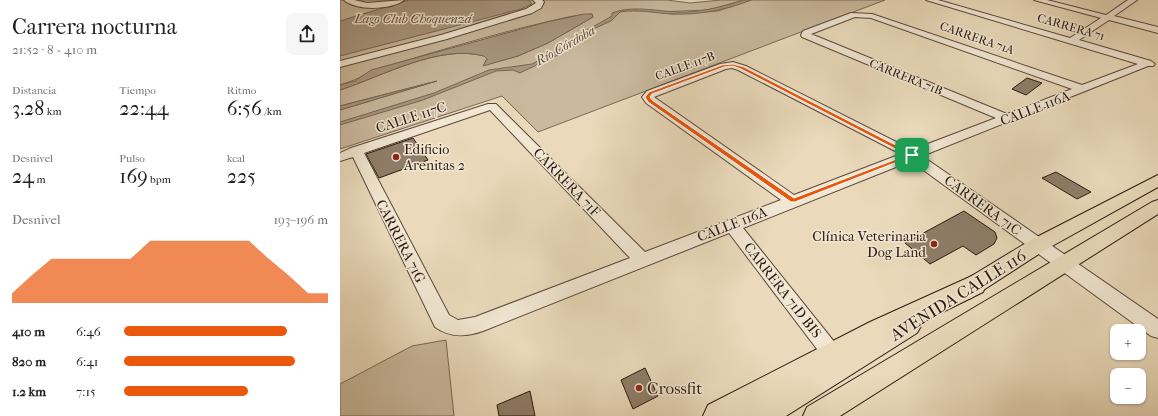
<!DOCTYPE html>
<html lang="es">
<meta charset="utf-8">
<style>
body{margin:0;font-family:"IM FELL French Canon",serif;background:#f6f6f6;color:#202124;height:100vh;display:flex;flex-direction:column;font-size:15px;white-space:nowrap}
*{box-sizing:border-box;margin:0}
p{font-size:13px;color:#757577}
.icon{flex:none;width:22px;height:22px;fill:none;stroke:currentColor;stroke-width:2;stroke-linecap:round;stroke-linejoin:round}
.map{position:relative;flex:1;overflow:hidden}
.drawer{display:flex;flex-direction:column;background:#fff;width:340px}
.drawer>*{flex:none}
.tools{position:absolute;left:770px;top:324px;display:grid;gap:8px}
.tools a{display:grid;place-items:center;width:36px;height:36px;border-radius:8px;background:#fff;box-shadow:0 1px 3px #0004;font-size:20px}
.pin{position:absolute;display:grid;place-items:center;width:34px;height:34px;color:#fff;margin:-17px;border-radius:8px;box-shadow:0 2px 6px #0006}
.round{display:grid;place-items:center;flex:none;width:42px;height:42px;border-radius:8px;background:#f6f6f6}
.headline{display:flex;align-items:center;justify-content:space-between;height:68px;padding:0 12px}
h1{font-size:22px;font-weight:600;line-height:30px}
.stats{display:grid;grid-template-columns:repeat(3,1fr);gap:6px;height:68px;padding:4px 12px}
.stats div{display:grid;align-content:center}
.stats b{font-size:20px;font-weight:600}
.stats small{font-size:11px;font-weight:400}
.stats p{font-size:11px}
.chart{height:112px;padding:8px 12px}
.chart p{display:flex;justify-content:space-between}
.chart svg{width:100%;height:72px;margin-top:4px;fill:#ea580c;opacity:.7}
ul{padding:0 12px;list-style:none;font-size:13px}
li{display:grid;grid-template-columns:64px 48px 1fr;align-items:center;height:30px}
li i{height:10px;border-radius:5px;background:#ea580c}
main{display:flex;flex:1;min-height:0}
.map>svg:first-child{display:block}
</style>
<main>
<section class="drawer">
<div class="headline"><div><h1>Carrera nocturna</h1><p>21:52 · 8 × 410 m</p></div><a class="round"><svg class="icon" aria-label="share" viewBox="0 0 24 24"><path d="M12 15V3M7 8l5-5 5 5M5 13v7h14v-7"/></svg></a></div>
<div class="stats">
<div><p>Distancia</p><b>3.28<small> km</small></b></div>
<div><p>Tiempo</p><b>22:44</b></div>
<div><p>Ritmo</p><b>6:56<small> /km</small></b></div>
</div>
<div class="stats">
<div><p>Desnivel</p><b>24<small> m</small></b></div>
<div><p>Pulso</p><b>169<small> bpm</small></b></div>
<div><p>kcal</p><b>225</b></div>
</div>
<div class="chart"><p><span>Desnivel</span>193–196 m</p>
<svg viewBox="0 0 160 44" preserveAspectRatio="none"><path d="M0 44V38L10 27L20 17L30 17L40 17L50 17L60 17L70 6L80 6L90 6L100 6L110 6L120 6L130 17L140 27L150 38L160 38V44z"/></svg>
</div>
<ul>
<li><b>410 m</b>6:46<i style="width:80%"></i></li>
<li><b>820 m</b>6:41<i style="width:84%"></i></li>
<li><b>1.2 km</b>7:15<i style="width:61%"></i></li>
</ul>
</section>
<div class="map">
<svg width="818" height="416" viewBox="0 0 818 416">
<rect width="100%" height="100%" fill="#eadabb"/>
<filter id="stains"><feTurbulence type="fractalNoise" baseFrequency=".005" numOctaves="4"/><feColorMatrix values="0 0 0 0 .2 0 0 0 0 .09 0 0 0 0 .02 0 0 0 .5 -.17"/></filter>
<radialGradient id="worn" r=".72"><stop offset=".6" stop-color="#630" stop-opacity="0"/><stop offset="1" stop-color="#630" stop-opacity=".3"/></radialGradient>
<path fill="#cab99e" stroke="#7a6856" d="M 0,0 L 327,0 L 350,3 L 381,0 L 404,0 L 369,10 L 317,12 L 331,14 L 378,11 L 411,0 L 545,0 L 198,132 L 162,96 L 0,149 L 0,110 L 89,83 L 0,106 L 0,90 C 43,76 99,44 144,56 L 147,58 L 144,65 L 178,56 L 208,43 L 253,17 L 252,14 L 233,16 C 171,29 111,47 51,65 C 33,70 18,80 0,85 Z
M 106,340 L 114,416 L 0,416 L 0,384 L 72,346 Z"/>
<path fill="#a99881" stroke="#776553" d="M 69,0 L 189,0 L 192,4 L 181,9 L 0,56 L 0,21 Z
M 404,0 L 411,0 C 386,10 359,15 332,14 C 314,13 297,9 280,12 L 271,21 L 251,30 L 220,54 L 184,71 L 180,73 L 173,70 L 156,71 L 83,100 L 0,125 L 0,122 L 94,93 L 149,70 L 192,64 L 222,48 L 242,33 L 272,16 L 272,13 C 296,4 321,13 346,12 C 366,11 385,6 404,0 Z
M 244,14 L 252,14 L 253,17 L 208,43 L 178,56 L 143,66 L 147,59 L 144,56 C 99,44 43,76 0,90 L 0,85 L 15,81 L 31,70 L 207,22 Z
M 97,81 L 0,110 L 0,106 Z"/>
<path fill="#8e7d68" stroke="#2b180f" d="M 687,78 L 702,83 L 686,95 L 672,89 Z
M 73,138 L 88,160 L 39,178 L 26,154 Z
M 716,172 L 751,192 L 737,199 L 702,178 Z
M 624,211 L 655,232 L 657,238 L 654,244 L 636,255 L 623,246 L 590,264 L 565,243 Z
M 305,368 L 318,396 L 293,409 L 281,380 Z
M 190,391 L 195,416 L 159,416 L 157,405 Z"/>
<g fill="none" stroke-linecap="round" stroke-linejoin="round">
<defs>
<path id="minor" d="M 4,0 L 14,0 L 27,3 L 64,0 C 52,10 16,11 4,0 Z
M 193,0 L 202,0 L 204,2 L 201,8 L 192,13 L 107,39 L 0,67 L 0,61 L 101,35 L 186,9 L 196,3 Z
M 586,0 L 598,0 L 730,38 L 761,18 L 694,0 L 707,0 L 766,15 L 788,0 L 797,0 L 774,16 L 818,27 L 818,33 L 769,20 L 739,40 L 811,61 L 815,64 L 813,66 L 808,66 L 582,156 L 818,319 L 818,338 L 811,336 L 571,161 L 403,228 L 500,349 L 503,355 L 500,361 L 493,364 L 486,361 L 389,233 L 143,331 C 126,337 110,338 95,327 L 13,157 L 0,161 L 0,153 L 11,148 L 148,104 L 156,104 L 305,252 L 441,200 L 306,103 L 302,97 L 307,91 L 380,64 L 393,62 L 406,66 L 572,150 L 656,118 L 462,37 L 461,35 L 463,31 L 511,13 L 532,14 L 742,85 L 798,64 ZM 515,17 L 531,18 L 732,89 L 667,114 L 471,34 ZM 392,68 L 398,70 L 561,154 L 454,195 L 314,97 L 386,69 ZM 150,110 L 290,258 L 135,317 L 118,320 L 109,315 L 24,153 Z"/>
<path id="major" d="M 818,175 L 818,187 L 705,250 L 631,298 L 623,301 L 615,298 L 612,292 L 615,286 L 691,240 Z
M 818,200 L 818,214 L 500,416 L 463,416 L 467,407 L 812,202 Z
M 569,316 L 577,319 L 581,326 L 577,333 L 446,416 L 409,416 L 413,407 L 561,319 Z"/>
<path id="highway" d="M 634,275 L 643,278 L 646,285 L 643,292 L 550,338 L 410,416 L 363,416 L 368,405 L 530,322 Z"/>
</defs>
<use href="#minor" stroke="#5b483a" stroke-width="2"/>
<use href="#major" stroke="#2b180f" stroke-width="2"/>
<use href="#highway" stroke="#2b180f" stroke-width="2"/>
<use href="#minor" fill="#f1e7d3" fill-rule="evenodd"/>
<use href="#major" fill="#eadabb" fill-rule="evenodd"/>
<use href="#highway" fill="#eadabb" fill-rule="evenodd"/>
</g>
<path fill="#ea580c" stroke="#fff" fill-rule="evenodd" d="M 393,64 L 404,67 L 575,155 L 455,202 L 451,202 L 308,102 L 305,97 L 309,92 L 382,65 ZM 393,66 L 401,69 L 567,155 L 454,198 L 312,100 L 310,97 L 312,94 L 384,67 Z"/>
<g fill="#8f2418" stroke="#f1e7d3" stroke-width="1.5">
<circle cx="56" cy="157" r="4"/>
<circle cx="594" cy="244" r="4"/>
<circle cx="299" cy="388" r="4"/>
</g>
<g text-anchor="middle" stroke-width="3" stroke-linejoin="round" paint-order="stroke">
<g font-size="12" fill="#2b180f" stroke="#f1e7d3">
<text transform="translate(731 27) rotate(16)" y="4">CARRERA 71</text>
<text transform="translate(637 38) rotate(19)" y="4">CARRERA 71A</text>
<text transform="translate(345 66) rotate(-20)" y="4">CALLE 117B</text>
<text transform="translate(566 77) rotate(22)" y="4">CARRERA 71B</text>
</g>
<g font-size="13" font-style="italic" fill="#5d4b3d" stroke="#f1e7d3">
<text x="73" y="23">Lago Club Choquenzá</text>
<text transform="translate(225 45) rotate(-30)" y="5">Río Córdoba</text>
</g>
<g font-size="14" fill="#2b180f" stroke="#f1e7d3">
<text transform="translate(695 108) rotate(-21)" y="5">CALLE 116A</text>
<text transform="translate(71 117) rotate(-18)" y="5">CALLE 117C</text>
<text transform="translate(227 182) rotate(46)" y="5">CARRERA 71F</text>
<text transform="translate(643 205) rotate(36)" y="5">CARRERA 71C</text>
<text transform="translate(392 224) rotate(-21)" y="5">CALLE 116A</text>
<text transform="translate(61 241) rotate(63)" y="5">CARRERA 71G</text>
<text transform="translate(443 290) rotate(52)" y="5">CARRERA 71D BIS</text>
</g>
<g font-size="14" fill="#2b180f" stroke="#f1e7d3" text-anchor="start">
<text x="64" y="154">Edificio<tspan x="64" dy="16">Arenitas 2</tspan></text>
<text x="586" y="241" text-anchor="end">Clínica Veterinaria<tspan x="586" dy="16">Dog Land</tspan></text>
</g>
<g font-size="17" fill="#2b180f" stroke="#f1e7d3">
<text transform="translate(618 295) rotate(-32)" y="6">AVENIDA CALLE 116</text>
</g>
<g font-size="17" fill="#2b180f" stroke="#f1e7d3" text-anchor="start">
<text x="307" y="394">Crossfit</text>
</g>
</g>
<rect width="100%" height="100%" filter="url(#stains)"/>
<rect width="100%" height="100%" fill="url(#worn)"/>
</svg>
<div class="tools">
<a>+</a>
<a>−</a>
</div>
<div class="pin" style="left:572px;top:155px;background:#1e9e55"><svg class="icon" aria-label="arrive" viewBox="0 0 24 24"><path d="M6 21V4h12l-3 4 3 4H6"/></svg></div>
</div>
</main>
